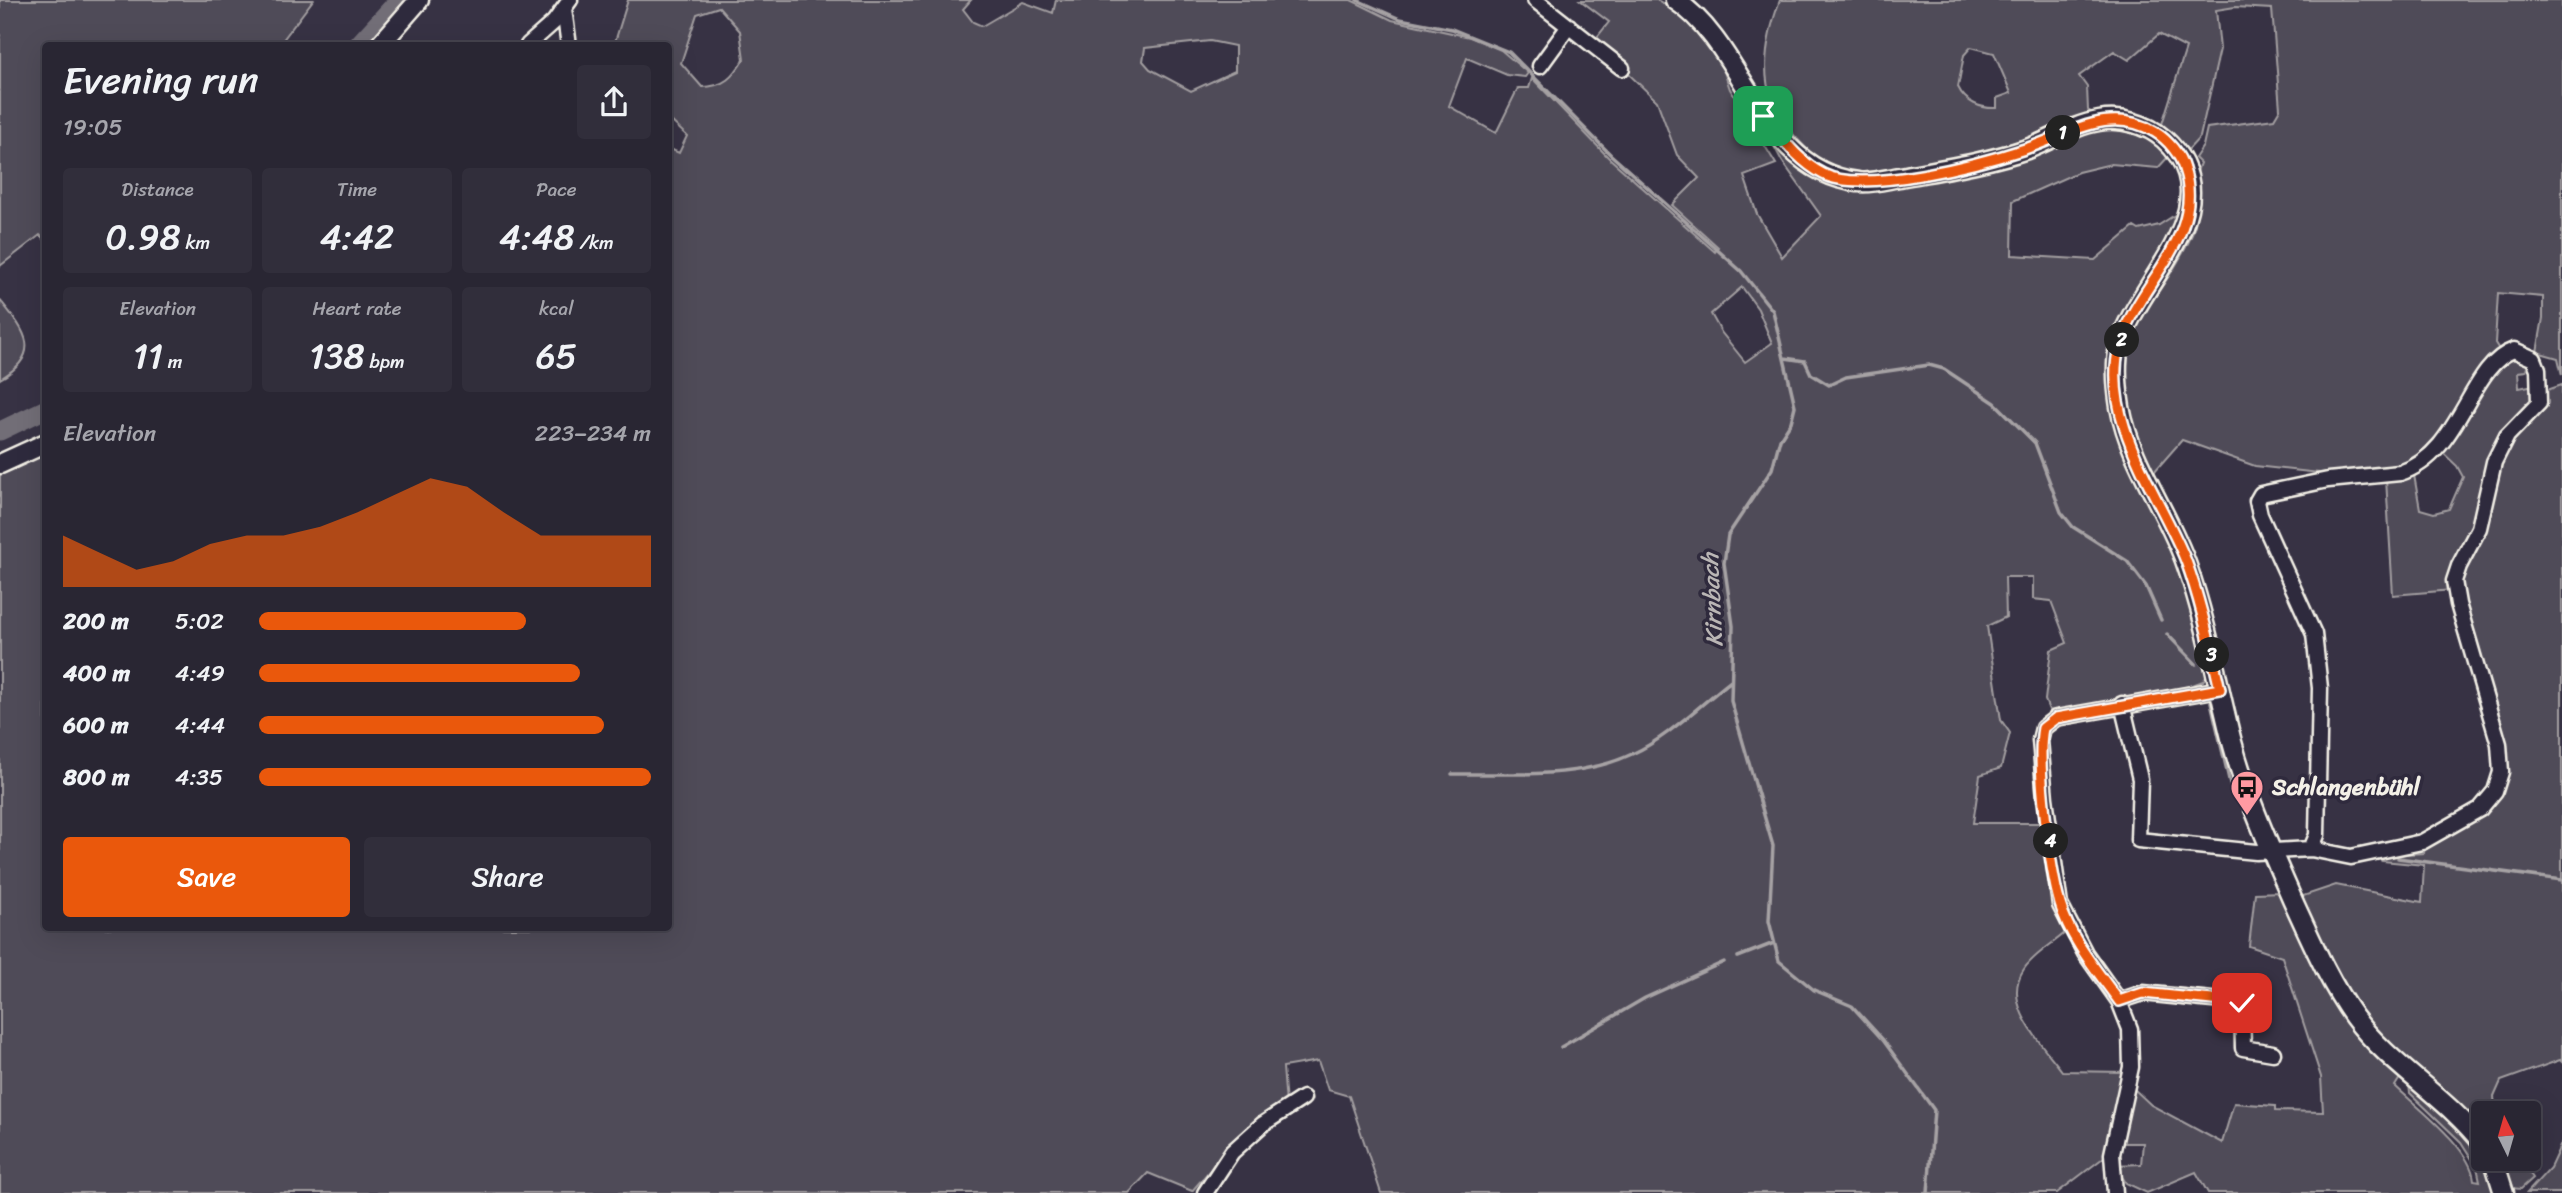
<!DOCTYPE html>
<meta charset="utf-8">
<style>
body{margin:0;font-family:Sriracha,sans-serif;background:#312e3b;color:#f1f3f6;height:100vh;display:flex;flex-direction:column;font-size:26px;white-space:nowrap}
*{box-sizing:border-box;margin:0}
p{font-size:23px;color:#a5a5ac}
.icon{flex:none;width:38px;height:38px;fill:none;stroke:currentColor;stroke-width:2;stroke-linecap:round;stroke-linejoin:round}
.map{position:relative;flex:1;overflow:hidden}
.side{position:absolute;left:42px;top:42px;width:630px;height:889px;display:flex;flex-direction:column;background:#292633;border-radius:7px;box-shadow:0 7px 28px #0002,0 0 0 2px #45434e}
.side>*{flex:none}
.needle{width:46px;rotate:355deg}
.controls{position:absolute;left:2471px;top:1101px;display:grid;gap:14px}
.controls a{display:grid;place-items:center;width:70px;height:70px;border-radius:7px;background:#292633;box-shadow:0 7px 28px #0002,0 0 0 2px #45434e;font-size:35px}
.pin{position:absolute;display:grid;place-items:center;width:60px;height:60px;color:#fff;margin:-30px;border-radius:14px;box-shadow:0 4px 10px #0006}
.km{position:absolute;width:35px;height:35px;margin:-18px;border-radius:50%;background:#222;color:#fff;font-size:19px;line-height:35px;text-align:center}
.round{display:grid;place-items:center;flex:none;width:74px;height:74px;border-radius:7px;background:#312e3b}
.head{display:flex;align-items:center;justify-content:space-between;height:119px;padding:0 21px}
h1{font-size:38px;font-weight:600;line-height:52px}
.stats{display:grid;grid-template-columns:repeat(3,1fr);gap:10px;height:119px;padding:7px 21px}
.stats div{display:grid;align-content:center;border-radius:7px;background:#312e3b;text-align:center}
.stats b{font-size:35px;font-weight:600}
.stats small{font-size:19px;font-weight:400}
.stats p{font-size:19px}
.chart{height:196px;padding:14px 21px}
.chart p{display:flex;justify-content:space-between}
.chart svg{width:100%;height:126px;margin-top:7px;fill:#ea580c;opacity:.7}
.cta{display:flex;gap:14px;margin-top:auto;padding:14px 21px}
.cta a{flex:1;height:80px;border-radius:7px;background:#ea580c;color:#fff;font-size:28px;font-weight:600;line-height:80px;text-align:center}
.cta a+a{background:#312e3b;color:#f1f3f6}
ul{padding:0 21px;list-style:none;font-size:23px}
li{display:grid;grid-template-columns:112px 84px 1fr;align-items:center;height:52px}
li i{height:18px;border-radius:9px;background:#ea580c}
.map>svg:first-child{display:block}
</style>
<div class="map">
<svg width="2562" height="1193" viewBox="0 0 2562 1193">
<rect width="100%" height="100%" fill="#373244"/>
<filter id="ink" filterUnits="userSpaceOnUse"><feTurbulence type="fractalNoise" baseFrequency=".0143" numOctaves="2"/><feDisplacementMap in="SourceGraphic" scale="14" xChannelSelector="R" yChannelSelector="G"/><feConvolveMatrix kernelMatrix="1 2 1 2 8 2 1 2 1" color-interpolation-filters="sRGB"/></filter>
<g filter="url(#ink)">
<path fill="#504b59" stroke="#a29ea0" stroke-width="2" fill-rule="evenodd" d="M 0,0 L 313,0 L 279,45 L 46,46 L 45,240 L 40,235 L 0,266 Z
M 628,0 L 971,0 L 963,9 L 973,22 L 982,26 L 1023,2 L 1053,13 L 1056,0 L 1351,0 L 1392,20 L 1470,37 L 1501,50 L 1528,73 L 1525,77 L 1507,75 L 1467,58 L 1449,106 L 1496,133 L 1518,88 L 1529,88 L 1532,78 L 1608,157 L 1715,252 L 1718,247 L 1672,205 L 1699,178 L 1677,155 L 1657,101 L 1594,41 L 1609,22 L 1580,0 L 1657,0 L 1693,20 L 1720,60 L 1730,89 L 1776,164 L 1744,176 L 1757,214 L 1782,257 L 1821,216 L 1782,161 L 1764,128 L 1826,182 L 1862,191 L 2089,129 L 2128,127 L 2146,135 L 2169,156 L 2158,168 L 2111,164 L 2078,172 L 2013,201 L 2012,255 L 2095,260 L 2134,227 L 2139,230 L 2159,225 L 2181,211 L 2110,372 L 2185,576 L 2208,674 L 2203,681 L 2190,686 L 2070,711 L 2049,710 L 2045,700 L 2051,650 L 2067,643 L 2051,601 L 2033,599 L 2033,577 L 2005,577 L 2006,617 L 1987,626 L 2001,720 L 2010,733 L 2001,768 L 1980,775 L 1973,823 L 2043,823 L 2054,904 L 2066,932 C 2054,943 2033,955 2024,969 C 2000,1004 2043,1045 2062,1071 L 2126,1072 L 2107,1155 L 2057,1193 L 1381,1193 L 1349,1096 L 1328,1090 L 1318,1061 L 1283,1067 L 1286,1104 L 1229,1148 L 1192,1191 L 1148,1173 L 1129,1193 L 0,1193 L 0,473 L 45,454 L 46,928 L 668,928 L 668,148 L 679,153 L 687,136 L 669,119 L 668,46 L 614,45 ZM 719,7 L 740,31 L 744,59 C 733,77 724,87 702,87 L 681,63 L 697,14 ZM 1210,41 L 1235,46 L 1235,71 L 1191,91 L 1150,69 L 1143,61 L 1145,48 ZM 1742,287 L 1758,309 L 1772,343 L 1745,362 L 1721,332 L 1711,314 Z
M 1780,0 L 2562,0 L 2562,375 L 2558,358 L 2537,352 L 2543,318 L 2543,297 L 2498,293 L 2495,343 L 2500,351 L 2435,446 L 2407,469 L 2347,476 L 2255,466 L 2182,440 L 2154,472 C 2147,459 2137,444 2133,429 C 2121,395 2123,345 2143,314 C 2160,289 2181,261 2193,232 C 2201,210 2191,184 2200,163 L 2195,158 L 2203,146 L 2207,128 L 2274,119 L 2280,109 L 2272,9 L 2235,7 L 2216,10 L 2220,49 L 2200,137 L 2188,150 L 2162,124 L 2186,48 L 2159,34 L 2129,60 L 2114,51 L 2079,76 L 2087,87 L 2088,110 L 2092,113 L 2084,118 C 2026,141 1971,157 1909,167 C 1887,171 1862,177 1840,170 C 1817,162 1802,145 1787,127 C 1756,91 1765,40 1780,0 ZM 1971,47 L 1994,53 L 2011,93 L 1997,98 L 1997,108 C 1980,109 1965,102 1958,87 L 1964,55 Z
M 0,300 C 24,330 45,353 0,379 Z
M 2505,355 L 2529,358 L 2526,371 L 2518,372 L 2519,388 L 2534,385 L 2536,396 C 2495,453 2475,524 2453,590 L 2393,595 L 2386,479 L 2414,475 L 2420,509 L 2434,513 L 2449,509 L 2463,477 L 2457,466 L 2440,450 Z
M 2562,385 L 2562,1062 L 2560,1060 L 2501,1081 L 2494,1097 L 2496,1113 L 2483,1113 L 2483,1132 C 2441,1095 2392,1059 2359,1012 C 2335,977 2318,936 2300,897 L 2336,885 L 2422,902 L 2424,865 L 2382,861 L 2386,855 L 2424,853 L 2425,844 L 2502,788 L 2457,590 L 2497,459 L 2544,391 Z
M 2281,892 L 2383,1062 L 2400,1078 L 2395,1086 C 2418,1108 2471,1148 2474,1180 L 2480,1181 L 2477,1167 L 2461,1142 L 2410,1093 L 2409,1084 C 2449,1115 2479,1145 2496,1193 L 2208,1193 L 2196,1172 L 2147,1193 L 2126,1183 L 2115,1165 L 2141,1164 L 2143,1143 L 2117,1143 L 2133,1088 L 2151,1105 L 2222,1143 L 2234,1103 L 2275,1106 L 2275,1111 L 2323,1112 L 2321,1077 L 2282,957 L 2249,946 L 2255,893 Z
M 2562,1142 L 2562,1193 L 2527,1193 L 2550,1168 Z
M 2499,1159 L 2520,1159 L 2533,1178 L 2521,1189 L 2511,1188 Z"/>
<g fill="none" stroke-linecap="round" stroke-linejoin="round">
<path stroke="#a6a2a4" stroke-width="3.5" d="M 1357,0 L 1400,19 L 1452,29 L 1509,52 L 1611,155 L 1741,271 L 1773,311 L 1795,406 L 1791,422 L 1780,439 L 1772,469 L 1728,535 L 1724,563 L 1733,626 L 1731,701 L 1773,846 L 1769,921 L 1779,961 L 1814,990 L 1852,1006 L 1883,1040 L 1934,1110 L 1928,1193
M 1785,358 L 1805,361 L 1811,374 L 1829,385 L 1846,377 L 1929,365 L 1944,369 L 1995,403 L 2035,443 L 2061,512 L 2073,527 L 2127,561 L 2146,586 L 2161,620
M 2167,634 L 2196,664
M 2211,702 L 2231,788
M 1452,774 C 1511,773 1578,780 1632,754 C 1666,739 1701,704 1731,681
M 2398,858 L 2562,880
M 1738,957 L 1774,943
M 1561,1047 L 1645,998 L 1724,962"/>
<path stroke="#726e77" stroke-width="19" d="M 357,46 L 399,0
M 0,431 L 46,409"/>
<defs>
<path id="minor" d="M 1535,0 L 1622,68
M 564,9 L 569,46
M 528,45 L 554,22 L 570,0
M 1540,66 L 1569,26
M 2122,704 L 2140,779 L 2138,840 L 2256,852 L 2311,849 L 2351,857 L 2422,842 L 2480,809 L 2495,791 L 2501,772 L 2499,744 L 2458,604 L 2454,581 L 2459,566 L 2479,528 L 2494,462 L 2507,436 L 2539,403 L 2538,369 L 2534,359 L 2514,350 C 2468,366 2462,453 2400,473 L 2328,480 L 2261,494 L 2257,501 L 2260,515 L 2314,634 L 2320,688 L 2317,835 L 2311,849
M 2119,1001 L 2143,993 L 2242,1003 L 2243,1048 L 2273,1053
M 1205,1193 L 1232,1152 L 1263,1124 L 1303,1098
M 2115,1193 L 2112,1154 L 2131,1067 L 2130,1029 L 2119,1001 L 2085,953 L 2060,905 L 2045,798 L 2040,740 L 2043,728 L 2056,718 L 2220,689"/>
<path id="major" d="M 1675,0 C 1748,48 1759,170 1858,182 C 1871,184 1887,179 1900,177 C 1943,169 1986,163 2027,149 C 2051,140 2074,125 2099,121 C 2121,117 2147,124 2164,139 C 2237,205 2135,282 2119,347 C 2115,366 2117,388 2120,407 C 2130,463 2169,513 2187,566 C 2207,623 2217,683 2232,742 C 2247,798 2271,850 2294,903 C 2312,942 2329,982 2354,1017 C 2390,1066 2446,1096 2483,1144
M 379,46 L 419,0
M 0,464 L 46,443
M 2493,1158 L 2504,1193"/>
</defs>
<use href="#minor" stroke="#f4f1e8" stroke-width="19"/>
<use href="#major" stroke="#f4f1e8" stroke-width="23"/>
<use href="#minor" stroke="#2f2a3d" stroke-width="14"/>
<use href="#major" stroke="#2f2a3d" stroke-width="18"/>
</g>
</g>
<g fill="none" stroke-linecap="round" stroke-linejoin="round" filter="url(#ink)">
<defs>
<path id="route" d="M 1763,116 C 1781,137 1798,161 1823,174 C 1863,195 1982,163 2025,149 C 2069,135 2109,104 2155,132 C 2168,140 2180,154 2184,169 C 2207,237 2134,286 2119,347 C 2101,422 2160,495 2186,561 C 2201,602 2210,646 2220,689 L 2056,718 L 2043,728 C 2036,761 2050,870 2060,904 C 2070,939 2098,972 2119,1001 L 2143,993 L 2242,1003"/>
</defs>
<use href="#route" stroke="#fff" stroke-width="14"/>
<use href="#route" stroke="#ea580c" stroke-width="9"/>
</g>
<defs>
<symbol id="bus-pin" viewBox="-11 -11 22 30"><path d="M0 17L-7.5 6A9.5 9.5 0 1 1 7.5 6Z" fill="#ff9aa2" stroke="#2f2a3d"/><path d="M-5-6H5V4H4V6H2V4H-2V6H-4V4H-5ZM-3.5-4V0h7V-4ZM-3.5 1.2v1.5H-2V1.2ZM2 1.2v1.5H3.5V1.2Z" fill="#111"/></symbol>
</defs>
<g fill-rule="evenodd">
<use href="#bus-pin" x="2228" y="768" width="38" height="52"/>
</g>
<g text-anchor="middle" stroke-width="7" stroke-linejoin="round" paint-order="stroke">
<g font-size="23" font-weight="bold" fill="#f4f1e8" stroke="#2f2a3d" text-anchor="start">
<text x="2272" y="795">Schlangenbühl</text>
</g>
<g font-size="24" font-style="italic" fill="#bab6b5" stroke="#2f2a3d">
<text transform="translate(1712 600) rotate(-93)" y="8">Kirnbach</text>
</g>
</g>
</svg>
<div class="controls">
<a><svg class="needle" viewBox="-14 -14 28 28"><path d="M0-13l5 13h-10z" fill="#e53935"/><path d="M0 13l5-13h-10z" fill="#a5a5ac"/></svg></a>
</div>
<div class="pin" style="left:1763px;top:116px;background:#1e9e55"><svg class="icon" aria-label="arrive" viewBox="0 0 24 24"><path d="M6 21V4h12l-3 4 3 4H6"/></svg></div>
<div class="pin" style="left:2242px;top:1003px;background:#d93025"><svg class="icon" aria-label="check" viewBox="0 0 24 24"><path d="M5 12l5 5 9-10"/></svg></div>
<b class="km" style="left:2063px;top:133px">1</b>
<b class="km" style="left:2122px;top:340px">2</b>
<b class="km" style="left:2212px;top:655px">3</b>
<b class="km" style="left:2051px;top:841px">4</b>
<section class="side">
<div class="head"><div><h1>Evening run</h1><p>19:05</p></div><a class="round"><svg class="icon" aria-label="share" viewBox="0 0 24 24"><path d="M12 15V3M7 8l5-5 5 5M5 13v7h14v-7"/></svg></a></div>
<div class="stats">
<div><p>Distance</p><b>0.98<small> km</small></b></div>
<div><p>Time</p><b>4:42</b></div>
<div><p>Pace</p><b>4:48<small> /km</small></b></div>
</div>
<div class="stats">
<div><p>Elevation</p><b>11<small> m</small></b></div>
<div><p>Heart rate</p><b>138<small> bpm</small></b></div>
<div><p>kcal</p><b>65</b></div>
</div>
<div class="chart"><p><span>Elevation</span>223–234 m</p>
<svg viewBox="0 0 160 44" preserveAspectRatio="none"><path d="M0 44V26L10 32L20 38L30 35L40 29L50 26L60 26L70 23L80 18L90 12L100 6L110 9L120 18L130 26L140 26L150 26L160 26V44z"/></svg>
</div>
<ul>
<li><b>200 m</b>5:02<i style="width:68%"></i></li>
<li><b>400 m</b>4:49<i style="width:82%"></i></li>
<li><b>600 m</b>4:44<i style="width:88%"></i></li>
<li><b>800 m</b>4:35<i style="width:100%"></i></li>
</ul>
<div class="cta"><a>Save</a><a>Share</a></div>
</section>
</div>
